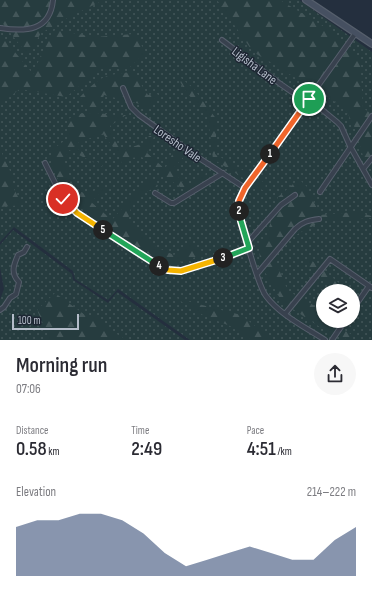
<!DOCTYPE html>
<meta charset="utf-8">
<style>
body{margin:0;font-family:"Sofia Sans Condensed",sans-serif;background:#f7f7f7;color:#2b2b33;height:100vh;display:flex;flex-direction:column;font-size:15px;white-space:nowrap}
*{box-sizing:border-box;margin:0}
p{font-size:13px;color:#7c7c81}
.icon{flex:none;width:22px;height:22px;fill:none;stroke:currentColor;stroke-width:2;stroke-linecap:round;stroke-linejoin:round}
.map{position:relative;height:340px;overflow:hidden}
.sheet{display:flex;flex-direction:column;background:#fff;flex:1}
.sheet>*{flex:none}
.fabs{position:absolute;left:316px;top:284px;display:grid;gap:8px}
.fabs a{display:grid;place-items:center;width:44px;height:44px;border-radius:50%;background:#fff;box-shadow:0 1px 3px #0004;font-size:20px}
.scale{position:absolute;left:12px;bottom:10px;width:67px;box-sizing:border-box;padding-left:4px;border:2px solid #b4bcc9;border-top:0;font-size:11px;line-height:14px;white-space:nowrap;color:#b4bcc9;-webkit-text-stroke:3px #1d2633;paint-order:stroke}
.pin{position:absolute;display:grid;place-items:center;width:34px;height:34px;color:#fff;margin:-17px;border:2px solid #fff;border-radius:50%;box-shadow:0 1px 4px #0007}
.km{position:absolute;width:20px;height:20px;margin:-10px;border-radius:50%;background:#222;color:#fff;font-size:11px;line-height:20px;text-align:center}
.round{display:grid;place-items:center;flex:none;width:42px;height:42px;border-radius:21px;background:#f7f7f7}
.head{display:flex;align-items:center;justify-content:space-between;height:68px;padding:0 16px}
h1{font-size:22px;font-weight:600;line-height:30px}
.figures{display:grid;grid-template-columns:repeat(3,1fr);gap:6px;height:68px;padding:4px 16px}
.figures div{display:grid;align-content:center}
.figures b{font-size:20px;font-weight:600}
.figures small{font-size:11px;font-weight:400}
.figures p{font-size:11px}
.chart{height:112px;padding:8px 16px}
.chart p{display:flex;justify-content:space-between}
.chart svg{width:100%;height:72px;margin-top:4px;fill:#56698c;opacity:.7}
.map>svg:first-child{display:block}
</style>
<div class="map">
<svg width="372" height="340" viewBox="0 0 372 340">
<defs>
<pattern id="grass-dots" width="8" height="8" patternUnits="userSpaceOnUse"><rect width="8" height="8" fill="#263c3f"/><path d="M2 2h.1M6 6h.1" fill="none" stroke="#435659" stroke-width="1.8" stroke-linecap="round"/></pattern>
<pattern id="forest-firs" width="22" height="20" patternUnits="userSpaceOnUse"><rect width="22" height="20" fill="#263c3f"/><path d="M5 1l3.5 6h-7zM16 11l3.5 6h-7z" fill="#435659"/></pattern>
</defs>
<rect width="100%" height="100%" fill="#242f3e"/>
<path fill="url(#grass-dots)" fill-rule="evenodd" d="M 0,0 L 299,0 L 372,52 L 372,340 L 190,340 L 118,289 L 108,300 L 75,279 L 73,271 L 14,227 L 0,242 ZM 323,291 L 353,291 L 353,321 L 323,321 Z
M 13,230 L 72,274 L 73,280 L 108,303 L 117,292 L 185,340 L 0,340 L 0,300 L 4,289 L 0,267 L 0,245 Z"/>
<path fill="url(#forest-firs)" d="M 0,0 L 104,0 L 71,16 L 41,33 L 28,55 L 0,20 Z
M 217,0 L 280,0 L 326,28 L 360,59 L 363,108 L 372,114 L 372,167 L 363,156 L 355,128 L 345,108 L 253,52 Z
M 55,30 L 96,37 L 134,34 L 146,52 L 128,69 L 102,68 L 66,97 L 20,89 L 0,104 L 0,34 L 33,74 L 47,41 Z
M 133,72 L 148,95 L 158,94 L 148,109 L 140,104 L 104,95 L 97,113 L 115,115 L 126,115 L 110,126 L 113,138 L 123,150 L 144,143 L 149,136 L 154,136 L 147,153 L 165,169 L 174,151 L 186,154 L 172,170 L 185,184 L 191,186 L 206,171 L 202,193 L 183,189 L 160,173 L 142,157 L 129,158 L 122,166 L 120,156 L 103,134 L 81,141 L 74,146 L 109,170 L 69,150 L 64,161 L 70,178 L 76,190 L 84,193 L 106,188 L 91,202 L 112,220 L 138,190 L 152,178 L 158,186 C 140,195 130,200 128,222 L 154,246 L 174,255 L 190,243 L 202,255 L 175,264 L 147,253 L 95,219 L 69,199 L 53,170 L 52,150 L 68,138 L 67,120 L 77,114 L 91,113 L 80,97 C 101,76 103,75 133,72 Z
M 175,73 L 194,89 L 217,120 L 215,154 L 265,183 L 267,193 L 213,159 L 208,116 L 186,92 Z
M 0,149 L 11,173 L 12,185 L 22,205 L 0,207 Z
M 299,179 L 307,187 L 320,215 L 355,212 L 372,216 L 372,218 L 323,221 L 288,239 L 274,251 L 277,265 L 288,291 L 313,305 L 323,314 L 323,321 L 331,321 L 352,335 L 353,340 L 348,340 L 320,327 L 282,302 L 260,263 L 259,241 L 266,238 L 278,197 Z
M 309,258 L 345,288 L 350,291 L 340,291 L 307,266 Z
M 55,293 L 89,318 L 96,314 L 115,333 L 127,340 L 41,340 L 49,337 L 37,310 Z
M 175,298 L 241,315 L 273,340 L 251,340 L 230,326 L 203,315 Z"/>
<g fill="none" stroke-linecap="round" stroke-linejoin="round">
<defs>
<path id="minor" d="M 0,28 C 26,32 50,31 53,0
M 222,40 L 279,83 L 292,92 L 309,99 L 337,122 L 341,126 L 350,146 L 372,185
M 123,88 L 131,107 L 139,115 L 196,156 L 245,188
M 45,163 L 63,199 L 68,205 L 85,219 L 158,266 L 168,270 L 181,271 L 223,258 L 249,248
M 364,168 L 372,158
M 320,192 L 372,116
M 155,193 L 171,203 L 174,203 L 223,173
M 248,242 L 281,205 L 295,195
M 257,274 L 295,229 C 302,222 309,220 319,219
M 353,309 L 369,286
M 0,310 L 4,307 L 10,298 L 16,294 L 19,282 C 10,273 14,264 18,255 L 24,252 L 27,247
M 285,314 L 330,259 L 372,288
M 325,340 C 305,327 280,315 266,296 C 259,287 236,212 239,202 C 240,197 243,192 245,188 L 355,34
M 332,340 L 345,321"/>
<path id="secondary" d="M 306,0 L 372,44"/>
</defs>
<use href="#minor" stroke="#565f6c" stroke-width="6"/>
<use href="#secondary" stroke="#565f6c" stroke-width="8"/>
<use href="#minor" stroke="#38414e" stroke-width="4"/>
<use href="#secondary" stroke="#465061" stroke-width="5.5"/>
</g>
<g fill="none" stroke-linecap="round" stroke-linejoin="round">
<defs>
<path id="split-1" d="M 270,154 L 309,99"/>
<path id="split-2" d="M 239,211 L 239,201 L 245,188 L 270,154"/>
<path id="split-3" d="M 223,258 L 249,248 L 241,221 L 239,211"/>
<path id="split-4" d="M 159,266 L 168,270 L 181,271 L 223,258"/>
<path id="split-5" d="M 103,230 L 159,266"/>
<path id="split-6" d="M 63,199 L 77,213 L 103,230"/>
</defs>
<use href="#split-1" stroke="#fff" stroke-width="8"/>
<use href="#split-2" stroke="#fff" stroke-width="8"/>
<use href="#split-3" stroke="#fff" stroke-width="8"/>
<use href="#split-4" stroke="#fff" stroke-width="8"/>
<use href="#split-5" stroke="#fff" stroke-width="8"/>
<use href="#split-6" stroke="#fff" stroke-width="8"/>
<use href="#split-1" stroke="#f0652b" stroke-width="5"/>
<use href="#split-2" stroke="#f0652b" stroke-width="5"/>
<use href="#split-3" stroke="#22a559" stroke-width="5"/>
<use href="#split-4" stroke="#f5b400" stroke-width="5"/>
<use href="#split-5" stroke="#22a559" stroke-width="5"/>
<use href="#split-6" stroke="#f5b400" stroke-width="5"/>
</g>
<g text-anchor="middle" stroke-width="3" stroke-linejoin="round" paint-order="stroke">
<g font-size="13" fill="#b4bcc9" stroke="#1d2633">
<text transform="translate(255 65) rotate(37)" y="5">Ligisha Lane</text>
<text transform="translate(178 143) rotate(35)" y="5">Loresho Vale</text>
</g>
</g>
</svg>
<div class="fabs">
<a><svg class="icon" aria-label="layers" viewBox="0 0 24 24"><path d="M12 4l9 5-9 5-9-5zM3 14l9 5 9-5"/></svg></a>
</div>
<div class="scale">100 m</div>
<div class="pin" style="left:309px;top:99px;background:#1e9e55"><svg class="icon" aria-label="arrive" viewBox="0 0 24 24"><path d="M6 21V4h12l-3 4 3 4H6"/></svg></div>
<div class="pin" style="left:63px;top:199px;background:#d93025"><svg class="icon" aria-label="check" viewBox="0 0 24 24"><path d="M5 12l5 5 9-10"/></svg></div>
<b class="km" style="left:270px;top:154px">1</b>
<b class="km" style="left:239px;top:211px">2</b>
<b class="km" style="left:223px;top:258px">3</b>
<b class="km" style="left:159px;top:266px">4</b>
<b class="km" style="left:103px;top:230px">5</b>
</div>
<section class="sheet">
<div class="head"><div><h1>Morning run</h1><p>07:06</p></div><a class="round"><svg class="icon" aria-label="share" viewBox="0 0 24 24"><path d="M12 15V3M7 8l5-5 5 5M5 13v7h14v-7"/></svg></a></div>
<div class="figures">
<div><p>Distance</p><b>0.58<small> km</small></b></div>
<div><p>Time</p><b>2:49</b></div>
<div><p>Pace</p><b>4:51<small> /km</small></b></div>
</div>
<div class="chart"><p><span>Elevation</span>214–222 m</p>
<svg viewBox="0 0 160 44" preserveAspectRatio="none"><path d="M0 44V14L10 10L20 10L30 6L40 6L50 10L60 18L70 30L80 38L90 34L100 30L110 26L120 30L130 34L140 34L150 22L160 14V44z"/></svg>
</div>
</section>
